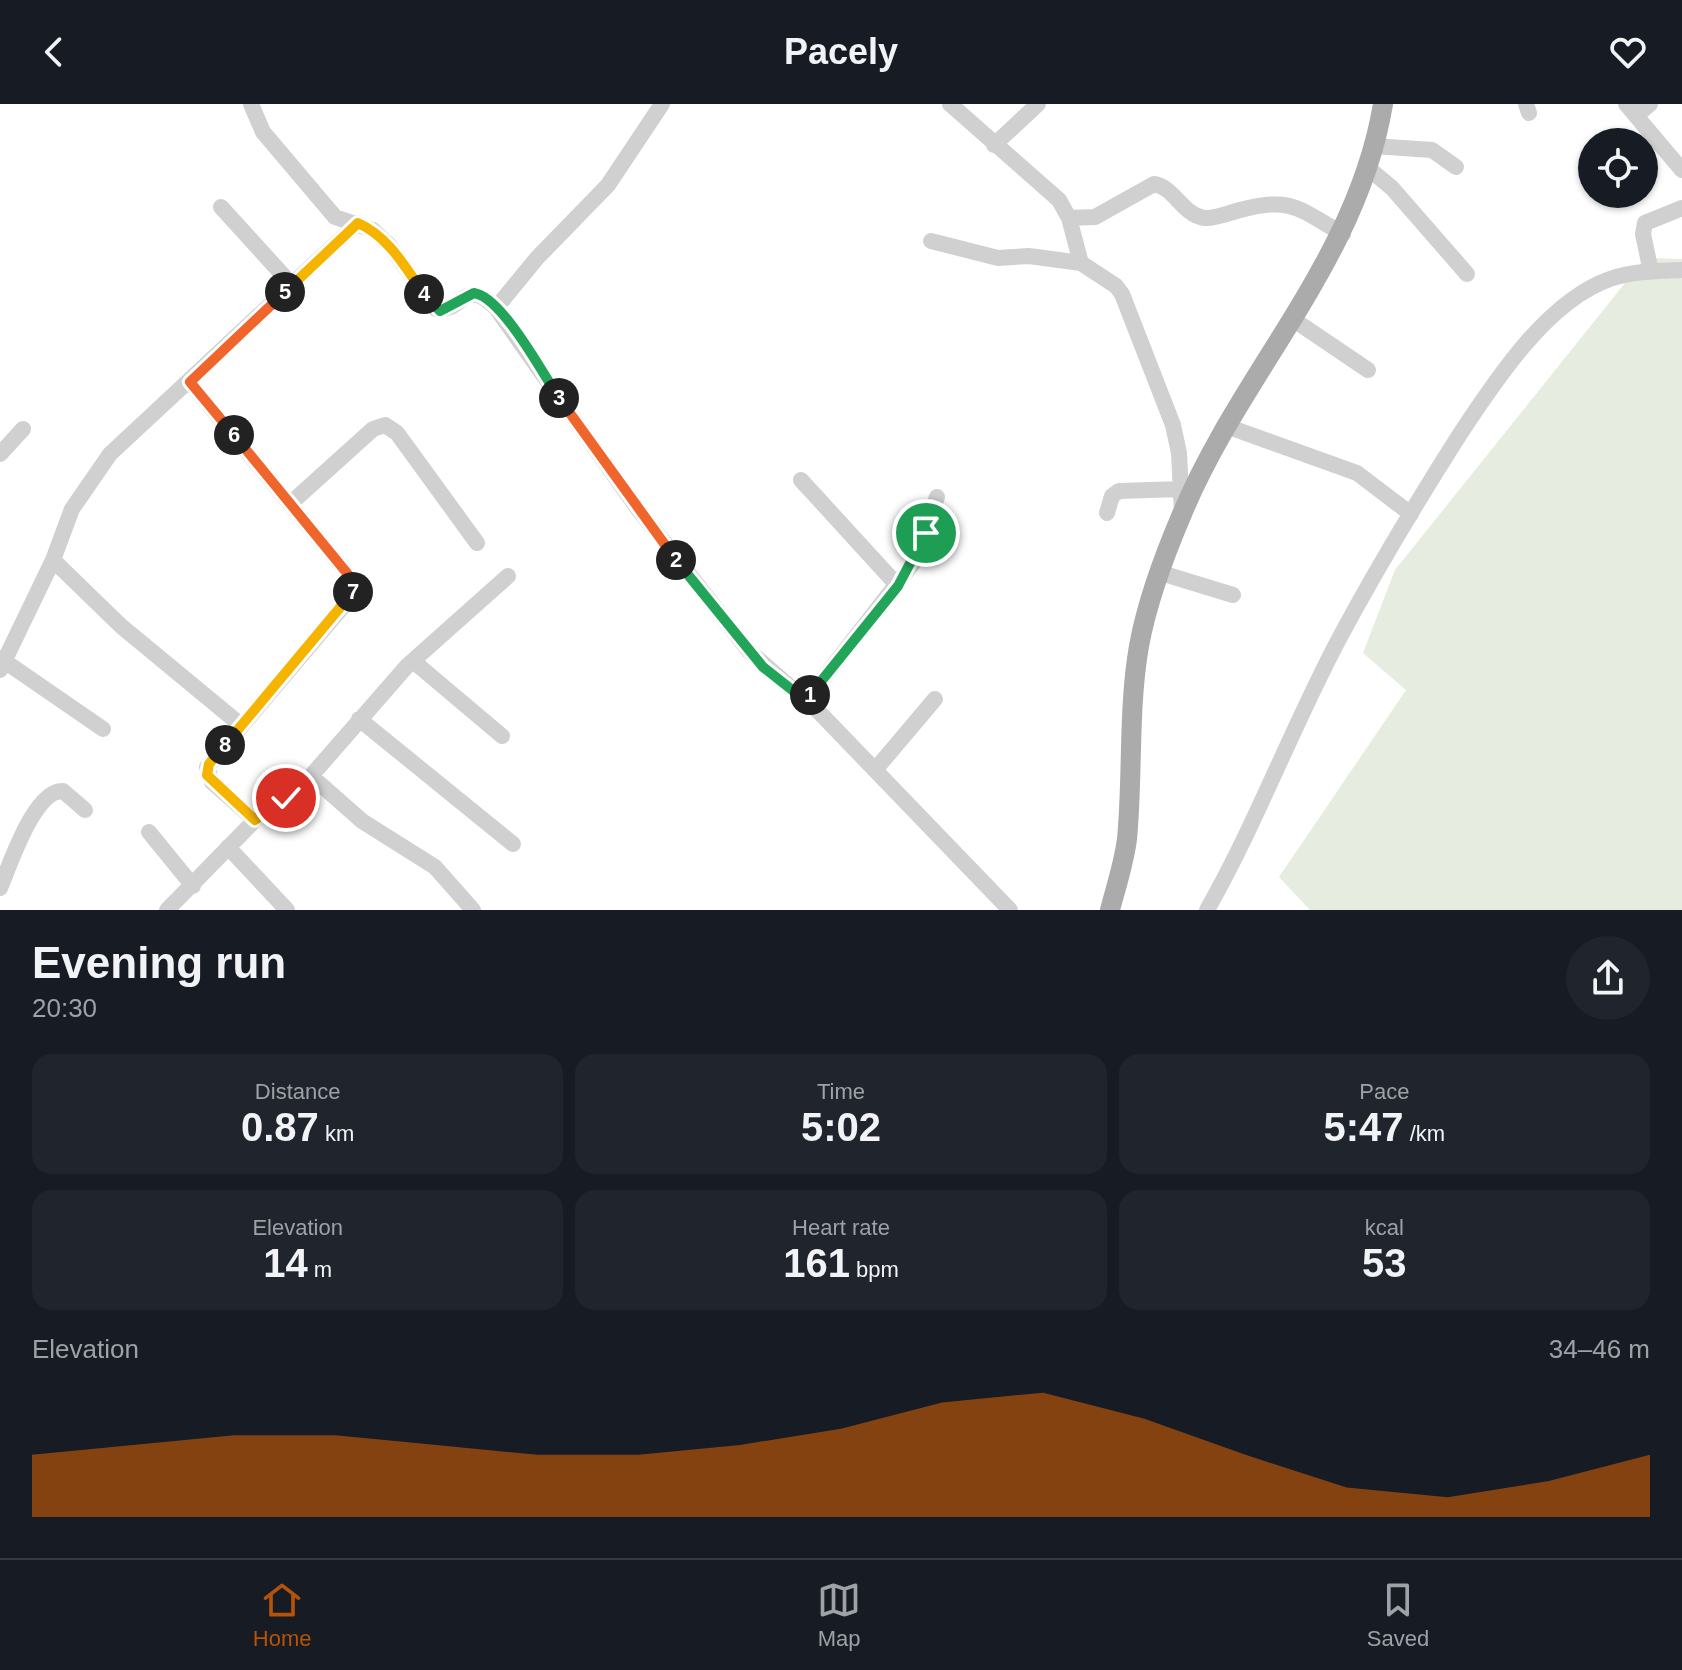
<!DOCTYPE html>
<meta charset="utf-8">
<style>
body{margin:0;font-family:Arial,sans-serif;background:#20242c;color:#f1f3f6;height:100vh;display:flex;flex-direction:column;font-size:30px;white-space:nowrap}
*{box-sizing:border-box;margin:0}
p{font-size:26px;color:#9ea1a6}
.icon{flex:none;width:44px;height:44px;fill:none;stroke:currentColor;stroke-width:2;stroke-linecap:round;stroke-linejoin:round}
.map{position:relative;height:806px;overflow:hidden}
.drawer{display:flex;flex-direction:column;background:#171b24;flex:1}
.drawer>*{flex:none}
.fabs{position:absolute;left:1578px;top:24px;display:grid;gap:16px}
.fabs a{display:grid;place-items:center;width:80px;height:80px;border-radius:50%;background:#171b24;box-shadow:0 2px 6px #0004;font-size:40px}
.pin{position:absolute;display:grid;place-items:center;width:68px;height:68px;color:#fff;margin:-34px;border:4px solid #fff;border-radius:50%;box-shadow:0 2px 8px #0007}
.km{position:absolute;width:40px;height:40px;margin:-20px;border-radius:50%;background:#222;color:#fff;font-size:22px;line-height:40px;text-align:center}
.round{display:grid;place-items:center;flex:none;width:84px;height:84px;border-radius:42px;background:#20242c}
.headline{display:flex;align-items:center;justify-content:space-between;height:136px;padding:0 32px}
h1{font-size:44px;font-weight:700;line-height:60px}
.stats{display:grid;grid-template-columns:repeat(3,1fr);gap:12px;height:136px;padding:8px 32px}
.stats div{display:grid;align-content:center;border-radius:20px;background:#20242c;text-align:center}
.stats b{font-size:40px;font-weight:700}
.stats small{font-size:22px;font-weight:400}
.stats p{font-size:22px}
.chart{height:224px;padding:16px 32px}
.chart p{display:flex;justify-content:space-between}
.chart svg{width:100%;height:144px;margin-top:8px;fill:#b45309;opacity:.7}
header{display:flex;justify-content:space-between;align-items:center;height:104px;padding:0 32px;background:#171b24;font-size:36px;font-weight:700}
.tab-bar{display:flex;justify-content:space-around;align-items:center;height:112px;border-top:2px solid #363941;background:#171b24;font-size:22px;color:#9ea1a6}
.tab-bar a{display:grid;justify-items:center;gap:4px}
.tab-bar .active{color:#b45309}
.map>svg:first-child{display:block}
</style>
<header><svg class="icon" aria-label="back" viewBox="0 0 24 24"><path d="M15 5l-7 7 7 7"/></svg>Pacely<svg class="icon" aria-label="heart" viewBox="0 0 24 24"><path d="M12 20l-8-8c-3-5 5-10 8-4 3-6 11-1 8 4z"/></svg></header>
<div class="map">
<svg width="1682" height="806" viewBox="0 0 1682 806">
<rect width="100%" height="100%" fill="#fff"/>
<path fill="#e6ecdf" d="M 1645,154 L 1682,155 L 1682,806 L 1310,806 L 1279,773 L 1406,586 L 1363,549 L 1395,466 Z"/>
<g fill="none" stroke-linecap="round" stroke-linejoin="round">
<path stroke="#d0d0d0" stroke-width="16" d="M 251,0 L 263,28 L 335,113 L 373,126 L 389,141 L 436,205 C 465,209 463,171 496,204 L 635,401 L 749,547 L 819,608 L 1010,806
M 950,0 L 1059,96 L 1069,114 L 1081,159 L 1116,182 L 1122,190 L 1173,321 L 1179,349 L 1182,409
M 1526,0 L 1529,9
M 1626,0 L 1682,66
M 1636,12 L 1650,0
M 994,41 L 1038,0
M 1373,42 L 1432,46 L 1456,63
M 1368,64 L 1392,84 L 1467,170
M 221,103 L 292,181
M 1069,114 L 1095,113 L 1154,80 C 1174,83 1183,111 1204,114 C 1215,115 1229,109 1240,106 C 1291,92 1299,105 1343,130
M 931,137 L 998,154 L 1029,152 L 1081,159
M 1651,168 L 1643,130 L 1645,119 L 1682,104
M 496,204 L 537,154 L 608,81 L 662,0
M 1294,216 L 1368,266
M 190,278 L 351,474 L 354,482 L 350,494 L 207,663 L 212,678 L 255,716
M 1229,323 L 1357,369 L 1411,410
M 0,350 L 23,325
M 801,376 L 898,482
M 291,399 L 373,325 L 385,321 L 397,329 L 477,439
M 1107,409 L 1112,392 L 1119,387 L 1181,385
M 53,456 L 121,522 L 242,622
M 1161,469 L 1233,491
M 0,554 L 103,625
M 413,557 L 502,632
M 0,566 L 53,456 L 72,405 L 110,350 L 358,119
M 806,597 L 913,459 L 937,393
M 359,615 L 513,740
M 875,666 L 935,595
M 311,672 L 362,717 L 435,763 L 473,806
M 149,728 L 193,782
M 228,743 L 287,806
M 0,784 C 10,761 34,686 63,687 L 85,706
M 167,806 L 255,716 L 311,672 L 407,562 L 508,472
M 1207,806 C 1257,718 1292,623 1340,533 C 1377,464 1418,396 1460,330 C 1495,277 1547,197 1610,175 C 1633,167 1658,167 1682,166"/>
<path stroke="#ababab" stroke-width="20" d="M 1110,806 C 1116,783 1124,759 1127,735 C 1133,672 1128,605 1139,542 C 1147,498 1164,452 1182,410 C 1241,268 1357,157 1383,0"/>
</g>
<g fill="none" stroke-linecap="round" stroke-linejoin="round">
<defs>
<path id="split-1" d="M 810,591 L 898,482 L 926,429"/>
<path id="split-2" d="M 676,456 L 763,563 L 806,597 L 810,591"/>
<path id="split-3" d="M 559,294 L 676,456"/>
<path id="split-4" d="M 424,190 L 440,207 L 474,189 C 502,193 543,270 559,294"/>
<path id="split-5" d="M 285,188 L 358,119 C 389,133 405,163 424,190"/>
<path id="split-6" d="M 234,331 L 190,278 L 285,188"/>
<path id="split-7" d="M 234,331 L 351,474 L 353,488"/>
<path id="split-8" d="M 225,641 L 353,488"/>
<path id="split-9" d="M 225,641 L 209,660 L 207,671 L 255,716 L 286,694"/>
</defs>
<use href="#split-1" stroke="#fff" stroke-width="16"/>
<use href="#split-2" stroke="#fff" stroke-width="16"/>
<use href="#split-3" stroke="#fff" stroke-width="16"/>
<use href="#split-4" stroke="#fff" stroke-width="16"/>
<use href="#split-5" stroke="#fff" stroke-width="16"/>
<use href="#split-6" stroke="#fff" stroke-width="16"/>
<use href="#split-7" stroke="#fff" stroke-width="16"/>
<use href="#split-8" stroke="#fff" stroke-width="16"/>
<use href="#split-9" stroke="#fff" stroke-width="16"/>
<use href="#split-1" stroke="#22a559" stroke-width="10"/>
<use href="#split-2" stroke="#22a559" stroke-width="10"/>
<use href="#split-3" stroke="#f0652b" stroke-width="10"/>
<use href="#split-4" stroke="#22a559" stroke-width="10"/>
<use href="#split-5" stroke="#f5b400" stroke-width="10"/>
<use href="#split-6" stroke="#f0652b" stroke-width="10"/>
<use href="#split-7" stroke="#f0652b" stroke-width="10"/>
<use href="#split-8" stroke="#f5b400" stroke-width="10"/>
<use href="#split-9" stroke="#f5b400" stroke-width="10"/>
</g>
</svg>
<div class="fabs">
<a><svg class="icon" aria-label="locate" viewBox="0 0 24 24"><circle cx="12" cy="12" r="6"/><path d="M12 2v4M12 18v4M2 12h4M18 12h4"/></svg></a>
</div>
<div class="pin" style="left:926px;top:429px;background:#1e9e55"><svg class="icon" aria-label="arrive" viewBox="0 0 24 24"><path d="M6 21V4h12l-3 4 3 4H6"/></svg></div>
<div class="pin" style="left:286px;top:694px;background:#d93025"><svg class="icon" aria-label="check" viewBox="0 0 24 24"><path d="M5 12l5 5 9-10"/></svg></div>
<b class="km" style="left:810px;top:591px">1</b>
<b class="km" style="left:676px;top:456px">2</b>
<b class="km" style="left:559px;top:294px">3</b>
<b class="km" style="left:424px;top:190px">4</b>
<b class="km" style="left:285px;top:188px">5</b>
<b class="km" style="left:234px;top:331px">6</b>
<b class="km" style="left:353px;top:488px">7</b>
<b class="km" style="left:225px;top:641px">8</b>
</div>
<section class="drawer">
<div class="headline"><div><h1>Evening run</h1><p>20:30</p></div><a class="round"><svg class="icon" aria-label="share" viewBox="0 0 24 24"><path d="M12 15V3M7 8l5-5 5 5M5 13v7h14v-7"/></svg></a></div>
<div class="stats">
<div><p>Distance</p><b>0.87<small> km</small></b></div>
<div><p>Time</p><b>5:02</b></div>
<div><p>Pace</p><b>5:47<small> /km</small></b></div>
</div>
<div class="stats">
<div><p>Elevation</p><b>14<small> m</small></b></div>
<div><p>Heart rate</p><b>161<small> bpm</small></b></div>
<div><p>kcal</p><b>53</b></div>
</div>
<div class="chart"><p><span>Elevation</span>34–46 m</p>
<svg viewBox="0 0 160 44" preserveAspectRatio="none"><path d="M0 44V25L10 22L20 19L30 19L40 22L50 25L60 25L70 22L80 17L90 9L100 6L110 14L120 25L130 35L140 38L150 33L160 25V44z"/></svg>
</div>
</section>
<nav class="tab-bar">
<a class="active"><svg class="icon" aria-label="home" viewBox="0 0 24 24"><path d="M3 11l9-7 9 7M6 9v11h12V9"/></svg>Home</a>
<a><svg class="icon" aria-label="map" viewBox="0 0 24 24"><path d="M3 6l6-2 6 2 6-2v14l-6 2-6-2-6 2zM9 4v14M15 6v14"/></svg>Map</a>
<a><svg class="icon" aria-label="saved" viewBox="0 0 24 24"><path d="M7 4h10v16l-5-4-5 4z"/></svg>Saved</a>
</nav>
